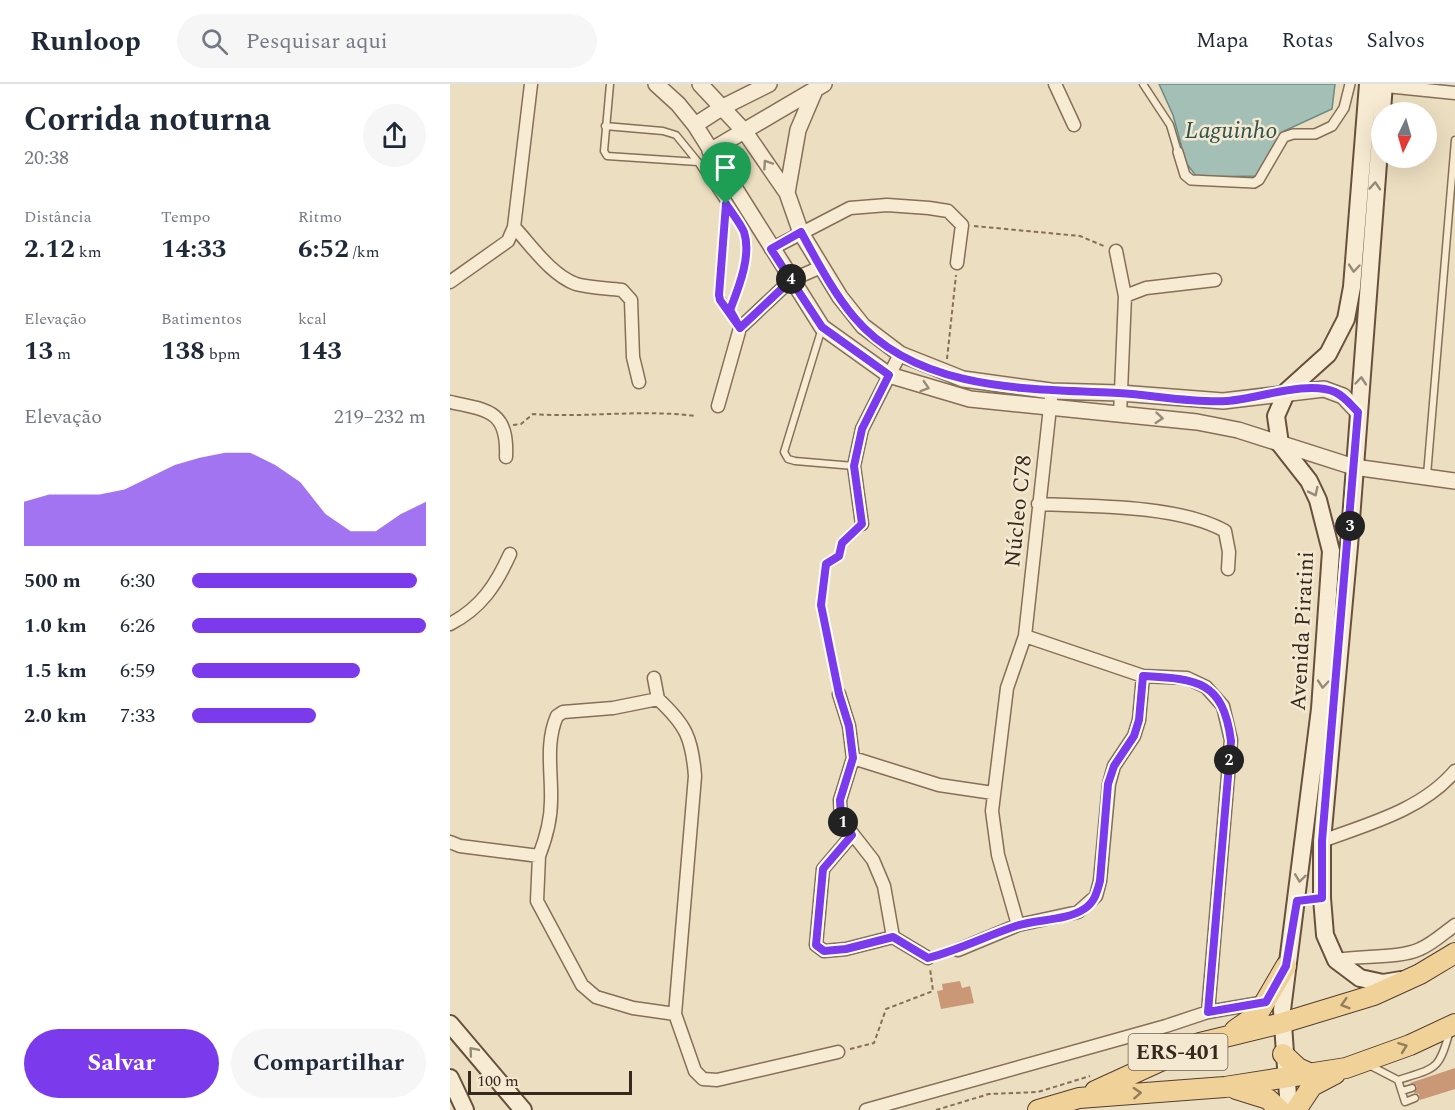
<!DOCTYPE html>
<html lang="pt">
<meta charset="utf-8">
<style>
body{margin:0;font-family:Spectral,serif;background:#f6f6f7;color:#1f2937;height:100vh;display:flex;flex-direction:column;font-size:22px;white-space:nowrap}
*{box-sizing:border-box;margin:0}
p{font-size:20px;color:#747a83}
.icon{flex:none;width:33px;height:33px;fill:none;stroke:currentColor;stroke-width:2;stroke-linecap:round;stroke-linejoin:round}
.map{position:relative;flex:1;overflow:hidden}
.drawer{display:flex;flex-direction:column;background:#fff;width:450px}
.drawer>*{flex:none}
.needle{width:39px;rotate:185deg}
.buttons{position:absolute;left:921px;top:18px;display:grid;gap:12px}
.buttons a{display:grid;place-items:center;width:66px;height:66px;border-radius:50%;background:#fff;box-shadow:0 6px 24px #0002;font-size:30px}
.scale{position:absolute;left:18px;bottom:15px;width:164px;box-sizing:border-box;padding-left:6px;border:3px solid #35281d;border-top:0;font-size:16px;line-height:21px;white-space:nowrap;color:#35281d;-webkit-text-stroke:4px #f4e8d0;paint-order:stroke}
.pin{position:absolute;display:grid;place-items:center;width:51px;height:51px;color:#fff;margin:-62px -26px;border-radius:50% 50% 50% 0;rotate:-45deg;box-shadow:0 0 6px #0007}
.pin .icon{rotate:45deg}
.km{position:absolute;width:30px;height:30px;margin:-15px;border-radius:50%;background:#222;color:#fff;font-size:16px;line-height:30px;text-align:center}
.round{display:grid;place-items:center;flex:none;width:63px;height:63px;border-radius:32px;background:#f6f6f7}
.headline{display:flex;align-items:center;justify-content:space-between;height:102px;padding:0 24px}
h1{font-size:33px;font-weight:700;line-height:45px}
.stats{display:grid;grid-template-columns:repeat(3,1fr);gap:9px;height:102px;padding:6px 24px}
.stats div{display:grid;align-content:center}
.stats b{font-size:26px;font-weight:700}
.stats small{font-size:16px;font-weight:400}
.stats p{font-size:16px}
.chart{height:168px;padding:12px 24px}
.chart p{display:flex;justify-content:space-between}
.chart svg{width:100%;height:108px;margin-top:6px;fill:#7c3aed;opacity:.7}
.button{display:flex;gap:12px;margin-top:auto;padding:12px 24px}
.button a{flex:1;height:69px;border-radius:36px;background:#7c3aed;color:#fff;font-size:24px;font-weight:700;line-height:69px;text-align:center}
.button a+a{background:#f6f6f7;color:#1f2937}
ul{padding:0 24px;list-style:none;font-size:20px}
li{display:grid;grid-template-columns:96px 72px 1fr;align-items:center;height:45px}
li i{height:15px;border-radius:8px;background:#7c3aed}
header{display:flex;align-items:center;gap:36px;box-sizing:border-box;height:84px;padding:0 30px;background:#fff;border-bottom:2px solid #e0e1e3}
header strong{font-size:28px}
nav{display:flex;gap:33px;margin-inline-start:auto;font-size:21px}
.search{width:420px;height:54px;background:#f6f6f7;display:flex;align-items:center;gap:15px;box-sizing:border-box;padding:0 21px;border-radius:33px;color:#747a83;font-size:22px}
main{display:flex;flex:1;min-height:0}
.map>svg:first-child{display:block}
</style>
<header>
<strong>Runloop</strong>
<div class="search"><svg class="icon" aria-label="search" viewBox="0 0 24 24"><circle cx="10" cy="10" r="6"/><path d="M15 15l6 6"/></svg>Pesquisar aqui</div>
<nav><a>Mapa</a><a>Rotas</a><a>Salvos</a></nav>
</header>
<main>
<section class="drawer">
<div class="headline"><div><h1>Corrida noturna</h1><p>20:38</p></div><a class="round"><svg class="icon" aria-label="share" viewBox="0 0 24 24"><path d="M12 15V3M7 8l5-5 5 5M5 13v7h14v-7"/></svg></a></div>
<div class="stats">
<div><p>Distância</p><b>2.12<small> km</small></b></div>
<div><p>Tempo</p><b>14:33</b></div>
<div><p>Ritmo</p><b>6:52<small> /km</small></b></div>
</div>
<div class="stats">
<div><p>Elevação</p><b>13<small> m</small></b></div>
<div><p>Batimentos</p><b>138<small> bpm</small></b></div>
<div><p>kcal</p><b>143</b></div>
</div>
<div class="chart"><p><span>Elevação</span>219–232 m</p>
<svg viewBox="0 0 160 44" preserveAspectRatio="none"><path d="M0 44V26L10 23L20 23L30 23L40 21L50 16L60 11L70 8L80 6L90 6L100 11L110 18L120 31L130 38L140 38L150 31L160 26V44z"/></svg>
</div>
<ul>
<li><b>500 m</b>6:30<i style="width:96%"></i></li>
<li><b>1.0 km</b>6:26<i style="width:100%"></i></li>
<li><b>1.5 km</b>6:59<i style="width:72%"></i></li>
<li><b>2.0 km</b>7:33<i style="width:53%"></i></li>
</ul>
<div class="button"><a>Salvar</a><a>Compartilhar</a></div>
</section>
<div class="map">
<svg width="1005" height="1026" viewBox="0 0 1005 1026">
<rect width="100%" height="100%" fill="#ecdec0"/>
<path fill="#a3bfb6" stroke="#6b8c83" stroke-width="1.5" d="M 709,0 L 885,0 L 882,25 L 834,47 L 809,92 L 747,93 L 736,79 L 723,31 Z"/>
<path fill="#ca9777" d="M 510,897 L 512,904 L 520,902 L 524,919 L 491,925 L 487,907 L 493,906 L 492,900 Z
M 1005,984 L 1005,1005 L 970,1016 L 969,1010 L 964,1009 L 967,1002 L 960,999 Z"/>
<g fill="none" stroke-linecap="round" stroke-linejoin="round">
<defs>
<path id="service" d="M 160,0 L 154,67 L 157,72 L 248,78 L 276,120 L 269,211 L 290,244
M 693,0 L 720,41 L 728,68
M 155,42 L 213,47 L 226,51 L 248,78
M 276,121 C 282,129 291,139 294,148 C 301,172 288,205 280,226
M 372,244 L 334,368 L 338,375 L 345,377 L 404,382
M 977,391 L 1005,56
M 919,981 L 948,996 L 955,1018 L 965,1014
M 948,996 C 986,984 989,987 1000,946
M 952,1007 L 962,1004"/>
<path id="pedestrian" d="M 728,68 L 735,91 L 741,96 L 804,99 L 809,96 L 834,53 L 843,50 L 865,50 L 882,42 L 894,24 L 900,0"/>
<path id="minor" d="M 605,0 L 624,41
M 926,1 L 1005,9
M 64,143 C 81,161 101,191 126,200 C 140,204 157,204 172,206 L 181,216 L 183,273 L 189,298
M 321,165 L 400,124 L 437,121 L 479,124 L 498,127 L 512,141 L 507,179
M 666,167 L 675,212 L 670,331
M 0,198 L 58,157 L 64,143 L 81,0
M 675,212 L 696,204 L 765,196
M 0,318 C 40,326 58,328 56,373
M 268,322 L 290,244 L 341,196 L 371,183
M 588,420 C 641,422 729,421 775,447 L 779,468 L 778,485
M 412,440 L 404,382 L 412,345 L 450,270
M 0,540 C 31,524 46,501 60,470
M 575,552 L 693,592 L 737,594 L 756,603 L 773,622 L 781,656 L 758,928
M 389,610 L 399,642 L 403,674 L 390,716 L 391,735 L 423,776 L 434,802 L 443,853 L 478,874
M 208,615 C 236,641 242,654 245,692 L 225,930 L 245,987 L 253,995 L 267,996 L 388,968
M 403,674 L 489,701 L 543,709
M 402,751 L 373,785 L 366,861 L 374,867 L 396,865 L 443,853
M 872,757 C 918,740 972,726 1005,687
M 0,758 L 10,762 L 89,772 C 96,754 101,736 101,717 C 102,689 95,659 107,632 L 113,628 L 163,624 L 208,615 L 204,594
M 89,772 L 87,817 L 132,901 L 146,913 L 183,924 L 225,930
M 568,841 L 548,771 L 542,727 L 557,604 L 575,552 L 601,314
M 508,866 L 568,841 L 628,828 L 646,812 L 650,797 L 659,700 L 664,682 L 684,652 L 689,636 L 693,592
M 886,876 C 912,871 948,875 970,865 C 982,860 994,849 1005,841
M 416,1026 L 716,942 L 758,928 L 816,918"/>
<path id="tertiary" d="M 206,0 L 228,20 L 245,41 L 372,243 L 439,291 L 520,315 L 747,338 L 788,346 L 904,383 L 1005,397
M 250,0 L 295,48 L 337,109 L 351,149 L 390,213 L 413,242 L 450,270 L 513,295 L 601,307 L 670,309 L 773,317 L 874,305 L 893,312 L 908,328
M 245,41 L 273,23 L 319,0
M 260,67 L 374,0
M 337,109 L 348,46 L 365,6"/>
<path id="secondary" d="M 934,0 L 899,462 L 872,757 L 872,814 L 875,851 L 886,876 L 910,894 L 933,899 L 951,896
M 0,940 L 73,1026
M 0,994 L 15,1026
M 839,1026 L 832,926 L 870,625 L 881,467 L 868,416 L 859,397 L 830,360 L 826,332 L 837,307 L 878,270 L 896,235 L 902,203 L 918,0"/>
<path id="primary" d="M 785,946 L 808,930 L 836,882
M 833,970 L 848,984 L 859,989
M 786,1005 L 818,1015 L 830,1026
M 645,1007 L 750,959 L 832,939 L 924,911 L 970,890 L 1005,869
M 588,1026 L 629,1014 L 775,1003 L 896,984 L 960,961 L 1005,940
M 846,1026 L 862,1002 L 885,990"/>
</defs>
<use href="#service" stroke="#856f59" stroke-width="9"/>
<use href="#pedestrian" stroke="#856f59" stroke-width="12"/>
<use href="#minor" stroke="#856f59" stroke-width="15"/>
<use href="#tertiary" stroke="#856f59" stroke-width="18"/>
<use href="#secondary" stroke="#67503c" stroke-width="20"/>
<use href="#primary" stroke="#533d2d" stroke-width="22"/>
<path stroke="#856f59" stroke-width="2" stroke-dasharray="4.5 3" stroke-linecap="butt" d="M 524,142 L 630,152 L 656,163
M 497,275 L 506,191
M 63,341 L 71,340 L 83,330 C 137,334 191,325 245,332
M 387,599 L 371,521 L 376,480 L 389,473 L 392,459 L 403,448
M 400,965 L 424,959 L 436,925 L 483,907 L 480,884
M 486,1026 L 539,1010 L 588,1008 L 640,992"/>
<use href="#service" stroke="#f8ebd3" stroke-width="6"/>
<use href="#pedestrian" stroke="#f8ebd3" stroke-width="9"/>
<use href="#minor" stroke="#f8ebd3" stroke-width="12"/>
<use href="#tertiary" stroke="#f8ebd3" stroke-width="15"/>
<use href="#secondary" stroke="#f8ebd3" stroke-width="16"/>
<use href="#primary" stroke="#f0d198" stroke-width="20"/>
</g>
<defs><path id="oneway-chevron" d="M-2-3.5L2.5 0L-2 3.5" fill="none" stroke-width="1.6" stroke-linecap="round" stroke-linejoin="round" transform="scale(1.5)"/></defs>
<g stroke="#968a78">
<use href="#oneway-chevron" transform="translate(317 80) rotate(-124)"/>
<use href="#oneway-chevron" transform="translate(925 102) rotate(-86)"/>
<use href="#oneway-chevron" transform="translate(904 184) rotate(95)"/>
<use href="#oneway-chevron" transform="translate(911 297) rotate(-85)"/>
<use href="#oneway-chevron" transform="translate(475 303) rotate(18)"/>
<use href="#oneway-chevron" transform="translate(709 334) rotate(5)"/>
<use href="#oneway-chevron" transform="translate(864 408) rotate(64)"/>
<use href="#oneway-chevron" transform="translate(873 600) rotate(95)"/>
<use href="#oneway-chevron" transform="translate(850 794) rotate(97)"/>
<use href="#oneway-chevron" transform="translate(23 967) rotate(-130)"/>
</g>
<g stroke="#927c5a">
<use href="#oneway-chevron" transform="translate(895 920) rotate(163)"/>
<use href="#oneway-chevron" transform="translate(953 963) rotate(-21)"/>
<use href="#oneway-chevron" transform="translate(687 1009) rotate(-3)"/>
</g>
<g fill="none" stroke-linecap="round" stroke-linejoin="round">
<defs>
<path id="route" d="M 276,120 L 269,211 L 270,216 L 290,244 L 341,196 L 372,243 L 439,291 L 412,345 L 404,382 L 412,440 L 392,459 L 389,472 L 376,480 L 371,521 L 389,610 L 399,642 L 403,674 L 390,716 L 391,735 L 402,751 L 373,785 L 366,861 L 374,867 L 396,865 L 443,853 L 478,874 C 509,866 536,852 566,842 C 587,835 616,837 634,825 C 645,818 647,808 650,797 L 658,700 L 664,682 L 684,652 L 689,636 L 693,592 C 747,595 773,596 781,657 L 758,928 L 816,918 L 836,882 L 847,817 L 872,814 L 872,757 L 908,328 C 901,321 894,312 885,308 C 857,296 807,315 777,317 C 741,319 704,311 668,309 C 580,305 467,308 404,233 C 383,208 367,177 351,148 L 321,165 L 341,196 L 290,244 L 280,226 C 288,205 302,172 294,148 C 290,139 282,129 276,120"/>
</defs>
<use href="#route" stroke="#fff" stroke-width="12"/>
<use href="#route" stroke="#7c3aed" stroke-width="8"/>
</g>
<g text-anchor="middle" stroke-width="5" stroke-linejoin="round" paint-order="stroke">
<rect fill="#f4e8d0" stroke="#6e6253" stroke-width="1.5" x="678.5" y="950" width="99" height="36" rx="4.5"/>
<g font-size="21" font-weight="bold" fill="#35281d">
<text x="728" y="975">ERS-401</text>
</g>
<g font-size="22" fill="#35281d" stroke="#f4e8d0">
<text transform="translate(567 427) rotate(-84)" y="8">Núcleo C78</text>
<text transform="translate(851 547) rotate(-87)" y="8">Avenida Piratini</text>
</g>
<g font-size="24" font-style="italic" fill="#2c5551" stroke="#f4e8d0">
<text x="781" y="54">Laguinho</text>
</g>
</g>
</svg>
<div class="buttons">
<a><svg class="needle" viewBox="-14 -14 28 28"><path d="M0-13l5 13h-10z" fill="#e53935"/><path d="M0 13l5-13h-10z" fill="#747a83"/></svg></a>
</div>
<div class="scale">100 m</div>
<div class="pin" style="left:276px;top:120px;background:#1e9e55"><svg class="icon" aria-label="arrive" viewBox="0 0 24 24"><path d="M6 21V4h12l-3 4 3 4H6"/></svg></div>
<b class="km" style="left:393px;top:738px">1</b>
<b class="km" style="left:779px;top:676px">2</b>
<b class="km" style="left:900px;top:442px">3</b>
<b class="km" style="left:341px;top:195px">4</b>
</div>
</main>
